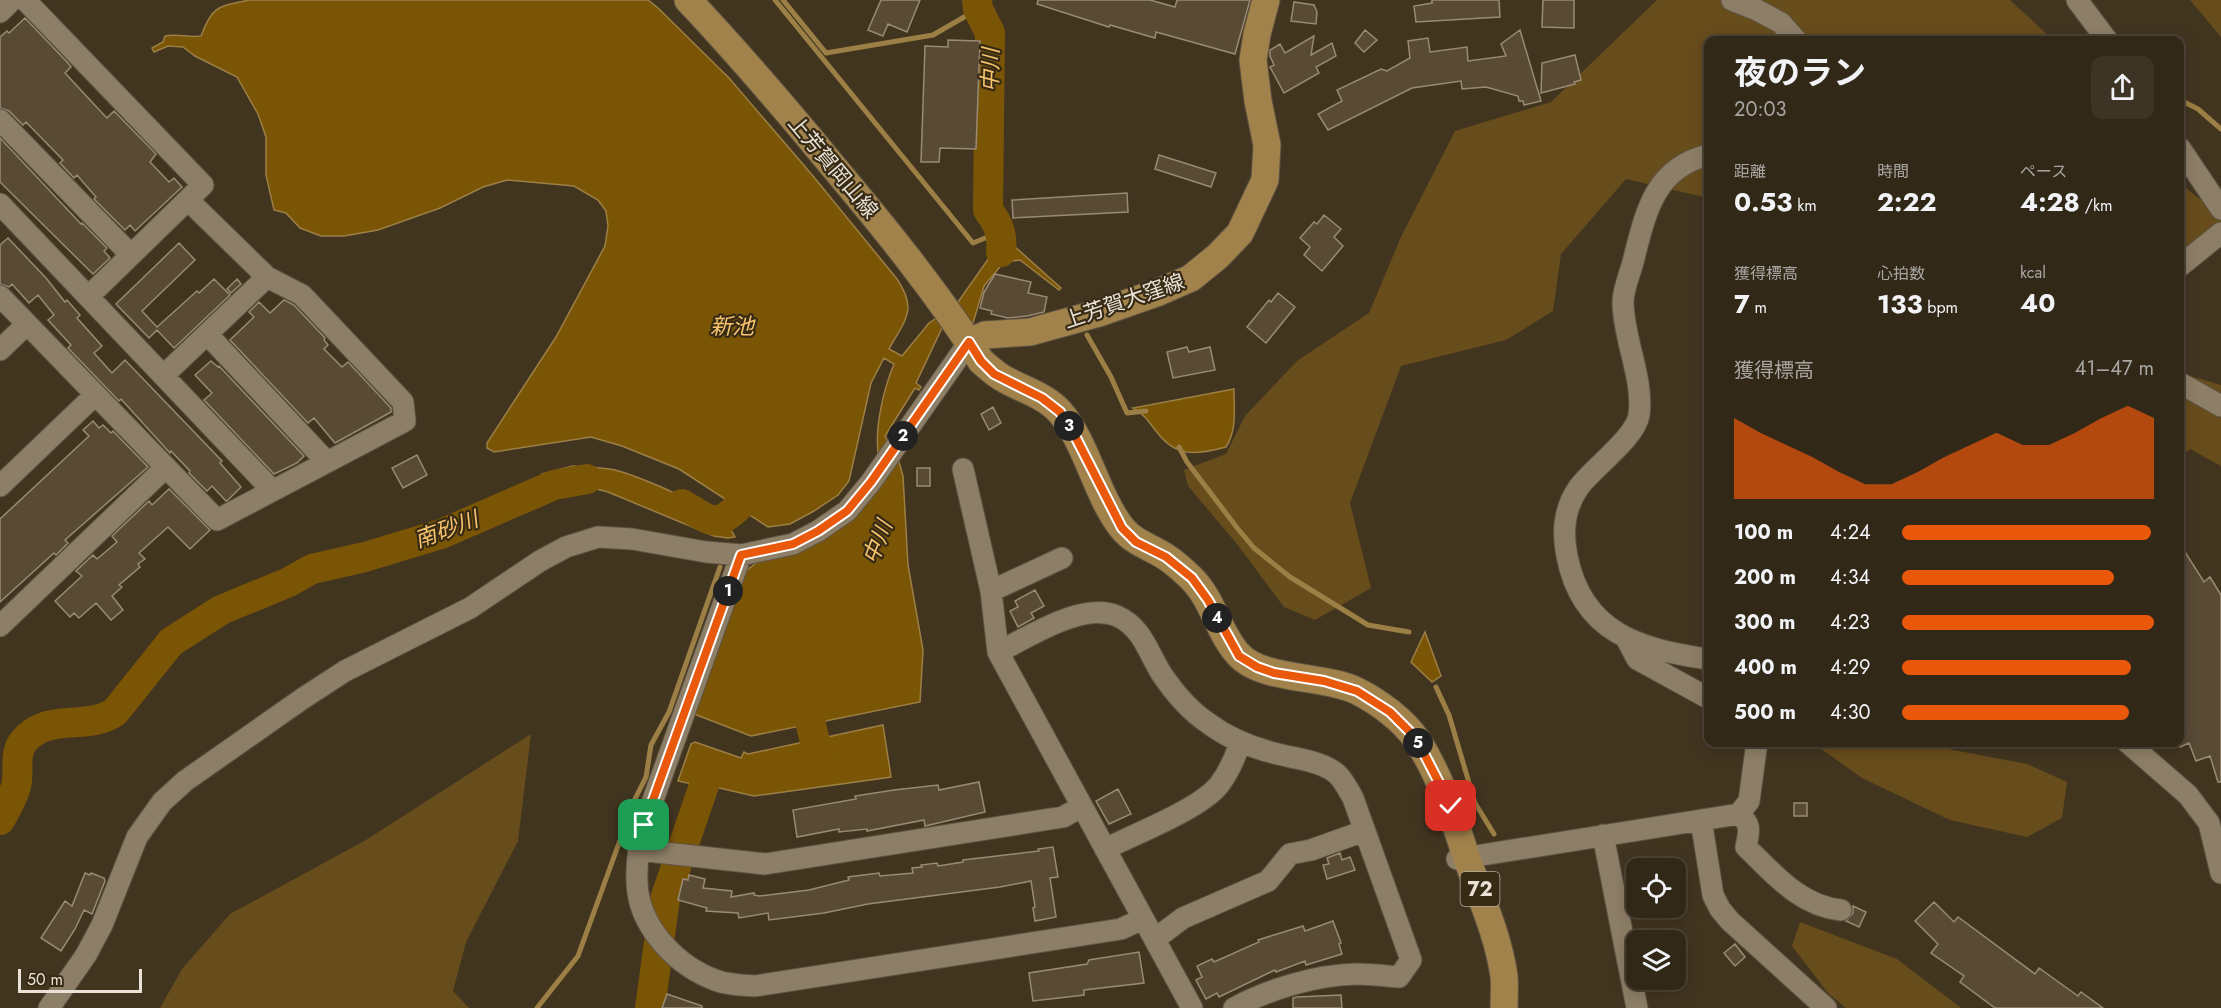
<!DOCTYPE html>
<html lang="ja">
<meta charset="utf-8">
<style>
body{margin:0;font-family:Jost,"Noto Sans JP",sans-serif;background:#3d3425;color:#f1f3f6;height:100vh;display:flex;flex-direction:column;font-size:22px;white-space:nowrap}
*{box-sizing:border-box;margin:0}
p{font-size:20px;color:#a8a6a2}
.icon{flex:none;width:33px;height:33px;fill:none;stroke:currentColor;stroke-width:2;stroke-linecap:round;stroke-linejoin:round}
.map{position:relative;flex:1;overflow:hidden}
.side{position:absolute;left:1704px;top:36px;width:480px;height:711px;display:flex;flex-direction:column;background:#322818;border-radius:12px;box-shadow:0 3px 15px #0003,0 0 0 2px #4d4437}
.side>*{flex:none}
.controls{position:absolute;left:1626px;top:858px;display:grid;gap:12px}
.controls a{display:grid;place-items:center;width:60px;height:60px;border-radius:12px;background:#322818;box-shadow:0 3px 15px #0003,0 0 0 2px #4d4437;font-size:30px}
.scale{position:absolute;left:18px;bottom:15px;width:124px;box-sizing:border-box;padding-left:6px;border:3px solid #eae2d6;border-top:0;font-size:16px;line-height:21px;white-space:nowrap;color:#eae2d6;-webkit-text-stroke:4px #372b16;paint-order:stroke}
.pin{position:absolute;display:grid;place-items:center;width:51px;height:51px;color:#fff;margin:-26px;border-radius:12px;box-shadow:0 3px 9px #0006}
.km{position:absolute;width:30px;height:30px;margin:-15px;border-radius:50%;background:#222;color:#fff;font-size:16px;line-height:30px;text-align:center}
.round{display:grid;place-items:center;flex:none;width:63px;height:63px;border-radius:12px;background:#3d3425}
.summary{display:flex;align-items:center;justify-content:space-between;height:102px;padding:0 30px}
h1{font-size:33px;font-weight:700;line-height:45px}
.stats{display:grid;grid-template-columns:repeat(3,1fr);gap:9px;height:102px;padding:6px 30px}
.stats div{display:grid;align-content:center}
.stats b{font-size:26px;font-weight:700}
.stats small{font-size:16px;font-weight:400}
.stats p{font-size:16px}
.chart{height:168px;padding:12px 30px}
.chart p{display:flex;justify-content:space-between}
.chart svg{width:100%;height:108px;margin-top:6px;fill:#ea580c;opacity:.7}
ul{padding:0 30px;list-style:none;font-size:20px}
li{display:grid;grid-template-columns:96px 72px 1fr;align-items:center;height:45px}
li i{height:15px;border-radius:8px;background:#ea580c}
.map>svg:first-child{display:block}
</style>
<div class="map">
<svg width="2221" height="1008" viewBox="0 0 2221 1008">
<rect width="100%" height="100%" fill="#423520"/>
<path fill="#684d1c" d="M 1657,0 L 2010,0 L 2053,40 L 1708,40 L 1708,198 L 1626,179 L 1561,254 L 1553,311 L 1506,340 L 1401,366 L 1350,503 L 1371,588 L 1315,620 L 1284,607 L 1237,544 L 1188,486 L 1184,470 L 1226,454 L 1245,416 L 1297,361 L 1369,313 L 1401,237 L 1455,131 L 1551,102 Z
M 2190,0 L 2221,0 L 2221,37 Z
M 2180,180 L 2188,190 L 2221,215 L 2221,228 L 2180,254 Z
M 2180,373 L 2221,385 L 2221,466 L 2190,449 L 2180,458 Z
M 531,734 L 518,841 L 466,942 L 453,991 L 469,1008 L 160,1008 L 182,969 L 230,914 L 366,840 Z
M 1813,743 L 1930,743 L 1948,749 L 2027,764 L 2067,782 L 2062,818 L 2027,837 L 1950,820 L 1862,778 Z
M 1800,922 L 1897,959 L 1961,1008 L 1846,1008 L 1828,993 L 1792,946 Z"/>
<path fill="#7a5506" stroke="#9c7f44" stroke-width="1.5" d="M 249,0 L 648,0 L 658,8 L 729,78 L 813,176 L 897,279 C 918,310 905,320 889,349 L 902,356 L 929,323 L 956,305 L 996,248 L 996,226 L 992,220 L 985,214 L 993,215 L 1001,220 L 1003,227 L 1011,226 L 1014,246 L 1061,288 L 1059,290 L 1020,260 L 1004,262 L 984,286 L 973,323 L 969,326 L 942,328 L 916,383 L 921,387 L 919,390 L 915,388 L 885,436 L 899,462 L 903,476 L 908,565 L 923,650 L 920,702 L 751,736 L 694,714 L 740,576 L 756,563 L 800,552 L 845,525 L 868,502 L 886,479 C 883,470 878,461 878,452 C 875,425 884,388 894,364 L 884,358 L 871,383 L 849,481 L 838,495 L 814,511 L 790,524 L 768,527 L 679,469 L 622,446 L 591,437 L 494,452 L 487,448 L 487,443 L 556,337 L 605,246 L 608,226 L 606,211 L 598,200 L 574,186 L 507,180 L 483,187 L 440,208 L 378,230 L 344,236 L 321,236 L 300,228 L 286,213 L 274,210 L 266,175 L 266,137 L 258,114 L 237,77 L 195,56 L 183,47 L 168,46 L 154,52 L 152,48 L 163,42 L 165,36 C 176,33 189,38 201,36 C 213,4 219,7 249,0 Z
M 1234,389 C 1234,409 1237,430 1226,447 C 1196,455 1176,458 1156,431 C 1149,422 1144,414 1133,408 Z
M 573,466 C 586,467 602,467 615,470 C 642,477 725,511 735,537 L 728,538 L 714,536 L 608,492 L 589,487 L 572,489 L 552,500 L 542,474 Z
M 1425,632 L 1441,676 L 1432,682 L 1411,662 Z
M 883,725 L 891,777 L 754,796 L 715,787 L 707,795 L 698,793 L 697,785 L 678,781 L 691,744 L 695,742 L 741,758 L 744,752 L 748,754 Z"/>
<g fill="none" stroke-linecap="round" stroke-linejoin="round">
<path stroke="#9c7f44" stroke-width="5" d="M 775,0 L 973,243 L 1000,232
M 783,0 L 826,53 L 933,35 L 978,9
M 2180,100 L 2198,109 L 2221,129
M 1087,335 L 1111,377 L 1127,413 L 1146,411
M 1179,447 L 1187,462 L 1238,529 L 1254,548 L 1290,577 L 1368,625 L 1409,632
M 1436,687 L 1449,715 L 1475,803 L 1494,834
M 537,1008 L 578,956 L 635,799 L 646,777 L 651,745 L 669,712 L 720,567"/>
<path stroke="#7a5506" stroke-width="30" d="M 977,0 L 978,9 L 990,33 L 988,210 C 998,223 1003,234 1001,252
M 682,504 C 691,509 701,517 711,520 C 729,525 754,488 764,476
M 802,766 L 820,762 L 809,717 L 821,685
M 0,820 C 6,809 13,798 16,786 C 20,771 13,754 24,741 C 47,712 88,731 115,712 L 171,642 L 221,610 L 289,582 L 312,569 L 365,557 L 441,534 L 554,485 L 587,479
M 650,1008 L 665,899 L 710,768 L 723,771"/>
</g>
<path fill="#584a35" stroke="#998a73" stroke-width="1.5" d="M 881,0 L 920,0 L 907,32 L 888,24 L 883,36 L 868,30 Z
M 1038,0 L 1150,0 L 1175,7 L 1177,0 L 1250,0 L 1235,54 L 1156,32 L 1155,38 L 1110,25 L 1109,27 L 1037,4 Z
M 1432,0 L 1499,0 L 1500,17 L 1416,22 L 1414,6 L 1432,3 Z
M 1543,0 L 1574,0 L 1574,28 L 1542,27 Z
M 1294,2 L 1314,5 L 1317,12 L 1316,24 L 1291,21 Z
M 25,18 L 68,63 L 71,67 L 65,73 L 104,115 L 107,118 L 114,111 L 156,154 L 150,162 L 169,182 L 174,178 L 182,187 L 135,231 L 130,225 L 125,230 L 94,199 L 96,197 L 77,175 L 74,178 L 60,163 L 63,160 L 26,122 L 23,125 L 9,111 L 0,108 L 0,37 L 7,31 L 9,33 Z
M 1365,30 L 1377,40 L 1364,52 L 1355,43 Z
M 1520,30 L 1541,101 L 1524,105 L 1523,101 L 1519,101 L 1518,96 L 1486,87 L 1462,89 L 1461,81 L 1412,88 L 1328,130 L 1318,114 L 1342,101 L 1337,90 L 1381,69 L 1387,71 L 1410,58 L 1408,41 L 1428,38 L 1430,52 L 1467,47 L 1468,61 L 1506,56 L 1501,44 Z
M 1314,36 L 1311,55 L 1332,43 L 1336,56 L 1316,67 L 1319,73 L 1284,93 L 1270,67 L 1274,65 L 1270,56 L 1270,50 L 1280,44 L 1285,53 Z
M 948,40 L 980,41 L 976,149 L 940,148 L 939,162 L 921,162 L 925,46 L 948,47 Z
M 1575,55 L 1581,80 L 1574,82 L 1575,84 L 1541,93 L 1542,63 Z
M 0,138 L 81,224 L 82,223 L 107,248 L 104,251 L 110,258 L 93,274 L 0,182 Z
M 1159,155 L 1216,173 L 1211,187 L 1155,169 Z
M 1127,193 L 1128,212 L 1013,218 L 1012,200 Z
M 1324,215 L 1341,229 L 1334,237 L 1343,246 L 1322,271 L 1304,255 L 1310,247 L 1300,238 L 1314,222 L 1317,224 Z
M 8,238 L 46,278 L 65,302 L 67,300 L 80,315 L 77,318 L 102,346 L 94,353 L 112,373 L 125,360 L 222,461 L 220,463 L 241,487 L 228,500 L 226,501 L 212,486 L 207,491 L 189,473 L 190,471 L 171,451 L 170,453 L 121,399 L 119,401 L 68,348 L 71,345 L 48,320 L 54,315 L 38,295 L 29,303 L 12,284 L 9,287 L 0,284 L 0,245 Z
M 179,243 L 195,260 L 142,311 L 157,327 L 197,291 L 199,293 L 214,279 L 230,295 L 174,348 L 157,330 L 149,338 L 116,304 Z
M 995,274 L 1031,282 L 1028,293 L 1047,297 L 1044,312 L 1027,316 L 1008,318 L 991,314 L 992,311 L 980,308 L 984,292 Z
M 237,279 L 241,284 L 231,293 L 227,289 Z
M 1278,293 L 1295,307 L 1266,343 L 1247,327 L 1269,300 L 1271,302 Z
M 284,300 L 294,305 L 325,338 L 324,340 L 328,345 L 324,349 L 342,367 L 348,362 L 391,408 L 391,412 L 335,443 L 314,418 L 308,423 L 230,340 L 254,317 L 249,312 L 259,302 L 270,313 Z
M 1187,347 L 1189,352 L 1210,347 L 1215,370 L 1173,378 L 1167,352 Z
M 211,361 L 218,367 L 219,366 L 304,456 L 297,463 L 274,474 L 204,400 L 212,393 L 195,375 Z
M 993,407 L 1001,423 L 989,430 L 981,414 Z
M 93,421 L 99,428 L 103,425 L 111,433 L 113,431 L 148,467 L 65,540 L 68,543 L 56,555 L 54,553 L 0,602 L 0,519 L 89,436 L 83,430 Z
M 417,455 L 427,475 L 403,488 L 392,468 Z
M 917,468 L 930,468 L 930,486 L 917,486 Z
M 169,489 L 210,530 L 190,549 L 168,527 L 139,553 L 145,559 L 138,564 L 140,567 L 119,585 L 122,587 L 112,596 L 123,610 L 111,620 L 96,603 L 79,618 L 74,613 L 70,617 L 55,601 L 82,576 L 76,571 L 93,555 L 97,559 L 117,542 L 112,536 L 149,501 L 152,505 Z
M 2180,544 L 2204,582 L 2210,577 L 2221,595 L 2221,782 L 2218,782 L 2210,756 L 2196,761 L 2189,743 L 2180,747 Z
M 1035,590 L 1044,606 L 1031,613 L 1034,618 L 1018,627 L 1010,611 L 1018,607 L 1015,601 Z
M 979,782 L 985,812 L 925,826 L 924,820 L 867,831 L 867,829 L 839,832 L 839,829 L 797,837 L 793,810 L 856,799 L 855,796 L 894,790 L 938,785 L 939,790 Z
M 1118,789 L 1131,814 L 1109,824 L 1096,801 Z
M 1794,803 L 1807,803 L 1807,816 L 1794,816 Z
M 1053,847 L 1058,877 L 1050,878 L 1056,917 L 1035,921 L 1033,908 L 1035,907 L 1031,881 L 1000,887 L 868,904 L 824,913 L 769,920 L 768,913 L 739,918 L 738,913 L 706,911 L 707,908 L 678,900 L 683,879 L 688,880 L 689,875 L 705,879 L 703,888 L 732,891 L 731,897 L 754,893 L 754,895 L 759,896 L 809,890 L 849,880 L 848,877 L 879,873 L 880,876 L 913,873 L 912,868 L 922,867 L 921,865 L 937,863 L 938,866 L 963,862 L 963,860 L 1039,851 L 1038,849 Z
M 1340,853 L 1342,860 L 1350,857 L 1355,870 L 1327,879 L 1323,865 L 1329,864 L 1327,858 Z
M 85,873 L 90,875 L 91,873 L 104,878 L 105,881 L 92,914 L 84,910 L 75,929 L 61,951 L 41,938 L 65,901 L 72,906 Z
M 1934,902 L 1954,922 L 1958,917 L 2035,974 L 2039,968 L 2078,996 L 2081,992 L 2103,1008 L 1995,1008 L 1960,982 L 1964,976 L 1931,953 L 1938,944 L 1915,921 Z
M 1853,906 L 1866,912 L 1859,927 L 1846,921 L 1853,913 Z
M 1333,921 L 1341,943 L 1339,944 L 1342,954 L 1306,965 L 1305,961 L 1276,972 L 1275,970 L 1219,997 L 1217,993 L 1206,999 L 1196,980 L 1202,977 L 1197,966 L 1212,959 L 1214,962 L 1259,942 L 1258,940 L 1274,935 L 1303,926 L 1305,931 Z
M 1735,944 L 1745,957 L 1735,966 L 1724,953 Z
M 1139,952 L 1144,983 L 1084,990 L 1084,995 L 1033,1001 L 1029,973 L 1087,964 L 1089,960 Z
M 667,994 L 702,1006 L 702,1008 L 662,1008 Z
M 1341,995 L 1342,1008 L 1293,1008 L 1293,998 L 1297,997 Z"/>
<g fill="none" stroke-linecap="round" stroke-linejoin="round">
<defs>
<path id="minor" d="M 25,0 L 203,185 L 89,296
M 1732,0 L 1757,10 L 1781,23 L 1796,40
M 2077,0 L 2107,40
M 0,12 L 12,0
M 0,120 L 131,255
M 2180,148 L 2221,209
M 1708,155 C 1655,168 1646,211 1634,258 C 1631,272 1623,288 1623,302 C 1623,338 1644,379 1639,415 C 1636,437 1593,468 1579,487 C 1564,508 1562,532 1567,556 C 1582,633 1639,649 1708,659
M 0,204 L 272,490
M 2180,266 L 2221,233
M 0,296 L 217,520 L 405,421 L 403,402 L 302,295 L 267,277 L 188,200
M 207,334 L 327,462
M 0,350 L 27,324
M 164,375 L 267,277
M 2180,383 L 2221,406
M 963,469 L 991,591 L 998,652 L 1192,1008
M 0,486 L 95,395
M 741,555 L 644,825 C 640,843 636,861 637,880 C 637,926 677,967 718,981 C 729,985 743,985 755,986 L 1121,929 L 1142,919
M 991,591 L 1062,558
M 0,626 L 165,468
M 1626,638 L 1637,659 L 1708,698
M 998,652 C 1029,637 1083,601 1117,616 C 1142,627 1148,652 1161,673 C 1173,691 1190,711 1208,723 C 1228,738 1250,747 1274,753 C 1294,759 1322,760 1338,775 C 1344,781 1349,791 1353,798 L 1411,960 L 1399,977 C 1385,976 1371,974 1356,974 C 1316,975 1269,989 1234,1008
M 2127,742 L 2188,795 L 2209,823 L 2221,873
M 1739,814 C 1752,825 1749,831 1746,847 C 1773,873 1800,906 1841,910
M 1701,820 L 1713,895 L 1720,909 L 1730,921 L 1826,1008
M 1603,835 L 1637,1008
M 1105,849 C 1135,834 1200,809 1219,785 C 1229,772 1235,758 1240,743
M 638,850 L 765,864 L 1063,817 L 1081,807
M 1457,859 L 1739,814 L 1749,801 L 1757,742
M 1155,939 L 1183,918 L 1268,881 L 1290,854 L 1311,850 L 1364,831
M 49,1008 L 86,955 L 102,925 L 137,837 L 162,802 L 185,781 L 302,699 L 345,671 L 470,608 L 540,561 L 566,547 L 598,537 L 632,539 L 706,552 L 741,555 L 793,544 L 818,531 L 847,511 L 871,482 L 969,342"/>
<path id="major" d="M 688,0 C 738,53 785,108 832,165 C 884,227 937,292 981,361 C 989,368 996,375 1006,380 C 1024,390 1046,396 1060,412 C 1087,443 1096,495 1122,528 C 1134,543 1151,547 1166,557 C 1175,563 1184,571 1191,578 C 1213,599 1218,632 1238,654 C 1261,681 1325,675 1357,691 C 1379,702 1403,720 1417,740 C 1440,775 1453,816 1466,856 C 1480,896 1498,934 1504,976 C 1505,987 1504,998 1504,1008
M 969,342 L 985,335 L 1030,332 L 1099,313 L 1159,292 L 1191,278 L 1218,256 L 1240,233 L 1265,180 L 1267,145 L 1258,101 L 1253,60 L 1257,34 L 1266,0"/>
</defs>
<use href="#minor" stroke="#5e5342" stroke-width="23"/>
<use href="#major" stroke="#5e5342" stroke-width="29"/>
<use href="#minor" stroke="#8d7e67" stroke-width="21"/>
<use href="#major" stroke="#a1824b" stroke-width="27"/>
</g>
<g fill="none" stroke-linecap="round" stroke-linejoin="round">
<defs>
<path id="route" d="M 644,825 L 741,555 L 793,544 L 818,531 L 847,511 L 871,482 L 969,342 L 981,361 L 994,374 L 1042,398 L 1060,412 L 1074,434 L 1122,528 L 1136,542 L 1166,557 L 1192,578 L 1208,600 L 1239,656 L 1257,667 L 1274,673 L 1324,681 L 1357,691 L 1390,712 L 1416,738 L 1451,806"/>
</defs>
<use href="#route" stroke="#fff" stroke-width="12"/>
<use href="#route" stroke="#ea580c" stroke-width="8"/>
</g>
<g text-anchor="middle" stroke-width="4.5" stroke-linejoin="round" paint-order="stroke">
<rect fill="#372b16" stroke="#b4ab9c" stroke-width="1.5" x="1460.5" y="872" width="39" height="34" rx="4.5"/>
<g font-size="20" font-weight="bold" fill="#eae2d6">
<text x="1480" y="896">72</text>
</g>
<g font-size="21" fill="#eae2d6" stroke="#372b16">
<text transform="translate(833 167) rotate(50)" y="7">上芳賀岡山線</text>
<text transform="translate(1124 301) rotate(-19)" y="7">上芳賀大窪線</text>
</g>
<g font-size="22" font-style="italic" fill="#f7c36c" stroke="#372b16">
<text transform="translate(990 70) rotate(-89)" y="8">中川</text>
<text x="732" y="334">新池</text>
<text transform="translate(446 529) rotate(-20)" y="8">南砂川</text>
<text transform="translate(877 542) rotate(-69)" y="8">中川</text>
</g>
</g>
</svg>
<div class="controls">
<a><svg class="icon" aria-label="locate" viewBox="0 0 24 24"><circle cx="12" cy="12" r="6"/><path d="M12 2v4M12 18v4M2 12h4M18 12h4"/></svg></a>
<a><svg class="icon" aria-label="layers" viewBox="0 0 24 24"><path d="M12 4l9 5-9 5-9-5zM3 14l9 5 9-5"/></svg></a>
</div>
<div class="scale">50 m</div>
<div class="pin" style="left:644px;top:825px;background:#1e9e55"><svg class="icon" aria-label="arrive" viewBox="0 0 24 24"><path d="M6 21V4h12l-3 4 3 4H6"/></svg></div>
<div class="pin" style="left:1451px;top:806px;background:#d93025"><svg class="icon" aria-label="check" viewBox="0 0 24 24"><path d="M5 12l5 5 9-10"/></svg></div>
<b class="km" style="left:728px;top:591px">1</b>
<b class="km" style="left:903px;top:436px">2</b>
<b class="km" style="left:1069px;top:426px">3</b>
<b class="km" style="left:1217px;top:618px">4</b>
<b class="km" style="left:1418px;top:743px">5</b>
<section class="side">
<div class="summary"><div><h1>夜のラン</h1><p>20:03</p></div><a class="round"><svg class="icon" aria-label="share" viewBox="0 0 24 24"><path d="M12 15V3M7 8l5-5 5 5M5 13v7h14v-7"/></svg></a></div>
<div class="stats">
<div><p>距離</p><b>0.53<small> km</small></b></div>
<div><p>時間</p><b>2:22</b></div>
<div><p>ペース</p><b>4:28<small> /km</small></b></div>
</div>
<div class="stats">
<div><p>獲得標高</p><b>7<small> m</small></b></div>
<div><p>心拍数</p><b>133<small> bpm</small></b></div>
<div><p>kcal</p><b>40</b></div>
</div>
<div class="chart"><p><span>獲得標高</span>41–47 m</p>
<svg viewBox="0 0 160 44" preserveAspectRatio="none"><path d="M0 44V11L10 17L20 22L30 27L40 33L50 38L60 38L70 33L80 27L90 22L100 17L110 22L120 22L130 17L140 11L150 6L160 11V44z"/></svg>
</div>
<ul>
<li><b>100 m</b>4:24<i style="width:99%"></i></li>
<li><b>200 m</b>4:34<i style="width:84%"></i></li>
<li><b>300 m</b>4:23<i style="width:100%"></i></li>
<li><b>400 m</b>4:29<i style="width:91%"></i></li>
<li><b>500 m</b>4:30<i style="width:90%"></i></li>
</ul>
</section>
</div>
